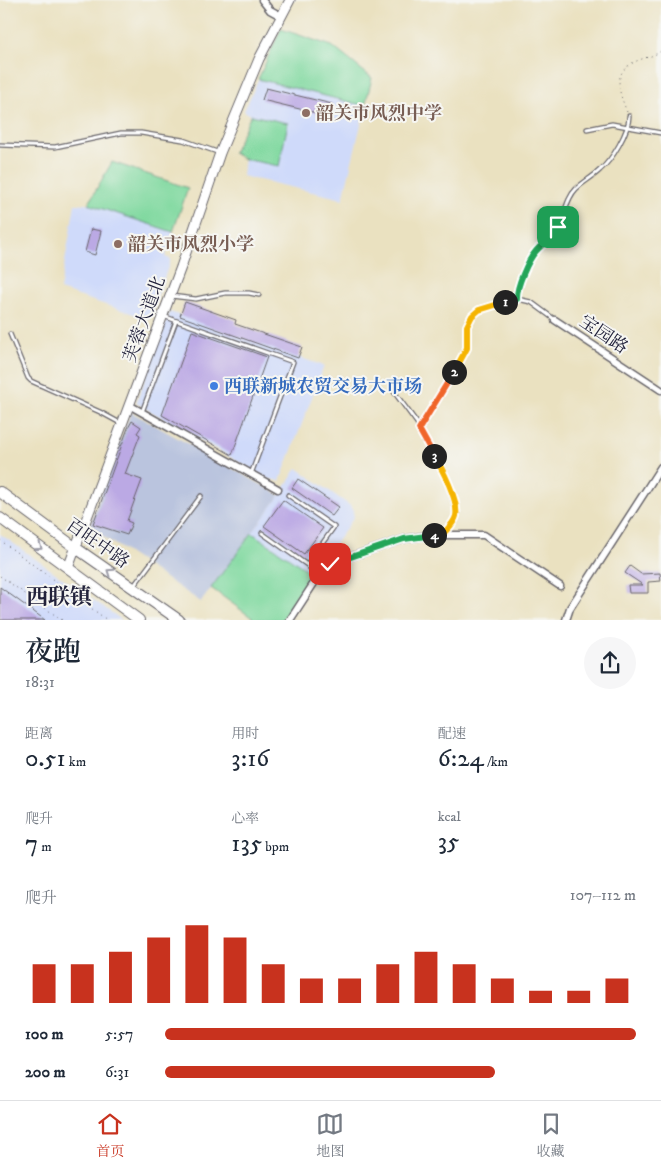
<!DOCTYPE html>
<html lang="zh">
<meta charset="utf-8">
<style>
body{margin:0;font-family:"IM FELL DW Pica","Noto Serif SC",serif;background:#f6f6f7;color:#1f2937;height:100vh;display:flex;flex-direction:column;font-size:19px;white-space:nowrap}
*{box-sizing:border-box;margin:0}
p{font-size:16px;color:#747a83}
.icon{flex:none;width:28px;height:28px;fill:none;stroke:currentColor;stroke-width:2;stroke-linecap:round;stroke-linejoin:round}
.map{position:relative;height:620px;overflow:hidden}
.drawer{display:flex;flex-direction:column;background:#fff;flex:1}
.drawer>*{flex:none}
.pin{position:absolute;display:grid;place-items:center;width:42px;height:42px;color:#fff;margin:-21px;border-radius:10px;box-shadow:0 2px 8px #0006}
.km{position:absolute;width:25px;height:25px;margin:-12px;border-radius:50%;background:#222;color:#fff;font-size:14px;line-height:25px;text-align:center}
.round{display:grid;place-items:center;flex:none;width:52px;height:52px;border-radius:26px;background:#f6f6f7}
.headline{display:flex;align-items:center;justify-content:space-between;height:85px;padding:0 25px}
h1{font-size:28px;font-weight:600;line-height:38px}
.stats{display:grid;grid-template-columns:repeat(3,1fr);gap:8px;height:85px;padding:5px 25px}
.stats div{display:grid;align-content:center}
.stats b{font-size:25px;font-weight:600}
.stats small{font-size:14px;font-weight:400}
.stats p{font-size:14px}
.chart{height:140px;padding:10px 25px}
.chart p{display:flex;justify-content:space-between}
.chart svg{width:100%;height:90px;margin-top:5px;stroke:#c8321e;stroke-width:6}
ul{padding:0 25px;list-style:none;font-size:16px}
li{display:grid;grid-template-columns:80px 60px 1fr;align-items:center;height:38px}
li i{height:12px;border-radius:6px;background:#c8321e}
.dock{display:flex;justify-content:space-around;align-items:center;height:70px;border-top:1px solid #e0e1e3;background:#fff;font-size:14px;color:#747a83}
.dock a{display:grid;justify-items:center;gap:2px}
.dock .current{color:#c8321e}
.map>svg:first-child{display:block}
</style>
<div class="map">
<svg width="661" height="620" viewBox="0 0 661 620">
<rect width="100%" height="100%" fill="#f6f6f2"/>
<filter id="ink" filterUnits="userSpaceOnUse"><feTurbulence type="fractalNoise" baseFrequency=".02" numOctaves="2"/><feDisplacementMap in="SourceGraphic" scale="10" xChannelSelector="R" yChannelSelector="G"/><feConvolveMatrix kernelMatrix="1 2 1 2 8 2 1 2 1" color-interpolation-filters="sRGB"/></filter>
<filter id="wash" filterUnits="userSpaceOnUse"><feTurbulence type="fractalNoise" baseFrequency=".0096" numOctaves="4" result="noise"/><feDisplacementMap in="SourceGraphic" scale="20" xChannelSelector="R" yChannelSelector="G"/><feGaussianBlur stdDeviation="1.12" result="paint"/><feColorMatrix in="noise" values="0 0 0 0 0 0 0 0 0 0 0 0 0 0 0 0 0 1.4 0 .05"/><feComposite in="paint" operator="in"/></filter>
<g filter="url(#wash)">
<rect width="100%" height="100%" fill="#eae1c0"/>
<path fill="#cfdafa" d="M 281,29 L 332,46 L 372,78 L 343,199 L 242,176 L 244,159 L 233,153 L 251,115 L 244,111 Z
M 112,162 L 188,188 L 165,257 L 171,259 L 149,319 L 60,290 L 75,204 L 88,204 Z
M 170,312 L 324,366 L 280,481 L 268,479 L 136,403 Z
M 297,468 L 352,507 L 354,517 L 282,620 L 255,620 L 211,588 L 280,495 Z
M 0,534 L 122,620 L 0,620 Z"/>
<path fill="#bac4de" d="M 131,412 L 280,495 L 201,602 L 89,527 Z"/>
<path fill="#7ed89e" stroke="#507d6c" d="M 281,29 L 332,46 L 372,78 L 365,106 L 258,79 Z
M 251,115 L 288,123 L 279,166 L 244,159 L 233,153 Z
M 112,162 L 188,188 L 173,232 L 88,204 Z
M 252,533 L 304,568 L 311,578 L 282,620 L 255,620 L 211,588 Z"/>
<g id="blocks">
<path fill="#bba9e4" d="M 266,88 L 332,104 L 329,116 L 262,100 Z
M 91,229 L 101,231 L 95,255 L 85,252 Z
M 185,302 L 236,320 L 235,324 L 302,347 L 298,358 L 180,316 Z
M 192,331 L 267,357 L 232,455 L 162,415 Z
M 132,421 L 141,427 L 137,433 L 140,435 L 125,474 L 142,480 L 127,521 L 132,523 L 127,535 L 93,524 L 128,428 Z
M 298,479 L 339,507 L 332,516 L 292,488 Z
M 283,500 L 323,528 L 304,554 L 264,526 Z
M 630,566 L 641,574 L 660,573 L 661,581 L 648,582 L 648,593 L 629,593 L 628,585 L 643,585 L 625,573 Z
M 0,587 L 45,620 L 0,620 Z"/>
</g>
</g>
<g filter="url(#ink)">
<use href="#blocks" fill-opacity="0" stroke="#68656a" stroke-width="1"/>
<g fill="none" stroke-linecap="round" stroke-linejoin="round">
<defs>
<path id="service" d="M 587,129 L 612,124 L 661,133
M 0,145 L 55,147 L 121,133 L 141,133 L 183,140 L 220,153
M 171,296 L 196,299 L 225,293 L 249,293 L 259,295
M 517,299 C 516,287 528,258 537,250 C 545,242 553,238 558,228 C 565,215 566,199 576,189 C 583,182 593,177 600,170 C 612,160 629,132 629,116
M 163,316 L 293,362 L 251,474
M 10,334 L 28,378 L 31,381 L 100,412 L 122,424
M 392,389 L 417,423 L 423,437 L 444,473 L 451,492 L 457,514 L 453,523 L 443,534
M 142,412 L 176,321
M 419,429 L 464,354 L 467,348 L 467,327 L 472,317 L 479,310 L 517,299 L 531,302 L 554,319
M 288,495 L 334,527 L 307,565
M 262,533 L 307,565 L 318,577
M 133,587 L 201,496"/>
<path id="minor" d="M 262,0 L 270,10 L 281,16
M 555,320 L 661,390
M 129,405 L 278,489
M 290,620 L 318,577 L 329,564 L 404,539 L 430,535 L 484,535 L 560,586
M 566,620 L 570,608 L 661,467"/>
<path id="secondary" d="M 68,568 L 181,267 L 220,153 L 259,59 L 290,0"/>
<path id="primary" d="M 0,492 L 76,548 L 179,620
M 0,518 L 139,620"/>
</defs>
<use href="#service" stroke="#68656a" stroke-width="5.5"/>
<use href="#minor" stroke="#68656a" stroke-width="9"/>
<use href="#secondary" stroke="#68656a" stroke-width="11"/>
<use href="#primary" stroke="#68656a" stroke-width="12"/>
<path stroke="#68656a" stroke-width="1" stroke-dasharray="1 4" stroke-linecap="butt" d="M 627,112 C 618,90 611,71 639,60 C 647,57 654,56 661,51
M 0,540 L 107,620
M 0,576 L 62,620"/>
<use href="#service" stroke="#fff" stroke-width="3"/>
<use href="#minor" stroke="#fff" stroke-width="6"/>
<use href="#secondary" stroke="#fff" stroke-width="9"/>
<use href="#primary" stroke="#fff" stroke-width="10"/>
</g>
<defs><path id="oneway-chevron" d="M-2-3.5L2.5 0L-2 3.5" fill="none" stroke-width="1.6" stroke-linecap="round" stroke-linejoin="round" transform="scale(1.25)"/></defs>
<g stroke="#9c9ca7">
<use href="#oneway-chevron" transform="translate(39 547) rotate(35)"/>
<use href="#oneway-chevron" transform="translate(110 572) rotate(-145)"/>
</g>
</g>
<g fill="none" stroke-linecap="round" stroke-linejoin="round" filter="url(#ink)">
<defs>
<path id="split-1" d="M 505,302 L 517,299 C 516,287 528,260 536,251 C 545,241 551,239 558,227"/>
<path id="split-2" d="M 454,372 L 467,348 L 467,326 L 472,316 L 479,310 L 505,302"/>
<path id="split-3" d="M 434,456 L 419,429 L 454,372"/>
<path id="split-4" d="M 434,535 L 442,535 C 447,529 454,524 456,516 C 459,501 442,468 434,456"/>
<path id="split-5" d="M 330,564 L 404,539 L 434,535"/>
</defs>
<use href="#split-1" stroke="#fff" stroke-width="10"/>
<use href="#split-2" stroke="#fff" stroke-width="10"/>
<use href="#split-3" stroke="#fff" stroke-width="10"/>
<use href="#split-4" stroke="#fff" stroke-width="10"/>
<use href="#split-5" stroke="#fff" stroke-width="10"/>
<use href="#split-1" stroke="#22a559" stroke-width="6"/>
<use href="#split-2" stroke="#f5b400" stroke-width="6"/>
<use href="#split-3" stroke="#f0652b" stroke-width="6"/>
<use href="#split-4" stroke="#f5b400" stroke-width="6"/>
<use href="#split-5" stroke="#22a559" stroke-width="6"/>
</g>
<g fill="#8d6e63" stroke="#f6f6f2" stroke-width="2">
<circle cx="306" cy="113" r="5"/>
<circle cx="118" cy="244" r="5"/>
</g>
<circle fill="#3f7fe0" stroke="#f6f6f2" stroke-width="2" cx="214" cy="386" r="5"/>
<g text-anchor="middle" stroke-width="4" stroke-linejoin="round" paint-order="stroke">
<g font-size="18" font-weight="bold" fill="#785e54" stroke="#f6f6f2" text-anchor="start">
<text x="316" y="119">韶关市风烈中学</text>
<text x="128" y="250">韶关市风烈小学</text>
</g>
<g font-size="18" fill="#22223b" stroke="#f6f6f2">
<text transform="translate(144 319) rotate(-70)" y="6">芙蓉大道北</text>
<text transform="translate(604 334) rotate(34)" y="6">宝园路</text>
<text transform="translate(98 543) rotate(35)" y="6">百旺中路</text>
</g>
<g font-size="18" font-weight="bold" fill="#366cbe" stroke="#f6f6f2" text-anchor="start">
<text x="224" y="392">西联新城农贸交易大市场</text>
</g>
<g font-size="22" font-weight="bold" fill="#22223b" stroke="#f6f6f2">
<text x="59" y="604">西联镇</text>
</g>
</g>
</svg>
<div class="pin" style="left:558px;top:227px;background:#1e9e55"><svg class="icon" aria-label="arrive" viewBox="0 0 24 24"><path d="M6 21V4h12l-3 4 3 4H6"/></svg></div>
<div class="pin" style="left:330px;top:564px;background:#d93025"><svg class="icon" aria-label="check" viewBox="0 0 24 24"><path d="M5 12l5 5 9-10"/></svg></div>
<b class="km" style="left:505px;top:302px">1</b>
<b class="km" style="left:454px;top:372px">2</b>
<b class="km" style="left:434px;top:456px">3</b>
<b class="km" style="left:434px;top:535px">4</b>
</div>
<section class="drawer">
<div class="headline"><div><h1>夜跑</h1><p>18:31</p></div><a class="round"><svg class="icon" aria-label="share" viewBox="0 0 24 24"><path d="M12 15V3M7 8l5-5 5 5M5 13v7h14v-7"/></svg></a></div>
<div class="stats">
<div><p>距离</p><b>0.51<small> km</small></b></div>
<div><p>用时</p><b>3:16</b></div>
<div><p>配速</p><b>6:24<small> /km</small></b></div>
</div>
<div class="stats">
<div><p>爬升</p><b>7<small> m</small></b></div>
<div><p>心率</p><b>135<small> bpm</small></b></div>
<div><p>kcal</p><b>35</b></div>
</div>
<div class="chart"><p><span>爬升</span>107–112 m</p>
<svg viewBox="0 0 160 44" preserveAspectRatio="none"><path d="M5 44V25M15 44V25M25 44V19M35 44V12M45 44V6M55 44V12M65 44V25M75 44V32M85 44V32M95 44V25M105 44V19M115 44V25M125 44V32M135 44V38M145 44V38M155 44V32"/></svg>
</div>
<ul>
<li><b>100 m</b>5:57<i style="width:100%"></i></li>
<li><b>200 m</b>6:31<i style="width:70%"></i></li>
</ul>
</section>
<nav class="dock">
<a class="current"><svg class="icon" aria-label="home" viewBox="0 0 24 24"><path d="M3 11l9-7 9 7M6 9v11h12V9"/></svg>首页</a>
<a><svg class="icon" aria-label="map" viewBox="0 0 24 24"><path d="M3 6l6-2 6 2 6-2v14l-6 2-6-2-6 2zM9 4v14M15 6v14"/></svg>地图</a>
<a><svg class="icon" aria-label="saved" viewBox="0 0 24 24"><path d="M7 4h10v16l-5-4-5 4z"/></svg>收藏</a>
</nav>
